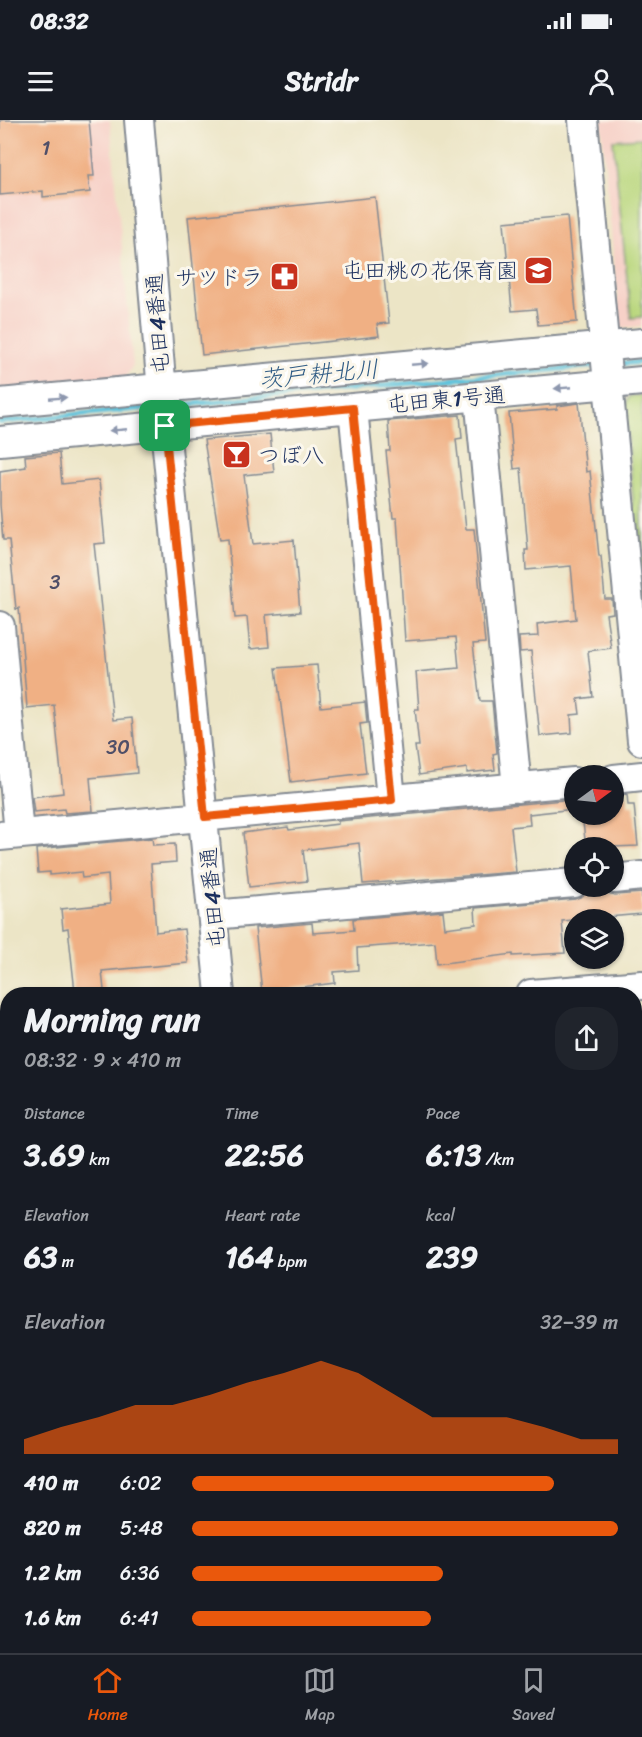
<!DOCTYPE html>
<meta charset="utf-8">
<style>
body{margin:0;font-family:Sriracha,"Klee One",sans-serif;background:#20242c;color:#f1f3f6;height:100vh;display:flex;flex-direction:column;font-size:22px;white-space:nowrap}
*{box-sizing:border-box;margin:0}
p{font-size:20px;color:#9ea1a6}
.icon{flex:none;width:33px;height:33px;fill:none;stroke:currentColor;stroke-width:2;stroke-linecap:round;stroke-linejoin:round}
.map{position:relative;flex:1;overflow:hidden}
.panel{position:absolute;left:0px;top:867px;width:642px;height:666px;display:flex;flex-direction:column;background:#171b24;border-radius:24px 24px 0 0;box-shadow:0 2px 4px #0004}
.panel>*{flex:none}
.needle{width:39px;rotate:75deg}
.controls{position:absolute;left:564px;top:645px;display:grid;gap:12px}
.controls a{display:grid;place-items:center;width:60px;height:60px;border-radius:50%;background:#171b24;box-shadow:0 2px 4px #0004;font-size:30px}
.pin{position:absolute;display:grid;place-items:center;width:51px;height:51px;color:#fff;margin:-26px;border-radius:12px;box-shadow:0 3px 9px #0006}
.round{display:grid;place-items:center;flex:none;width:63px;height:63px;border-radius:24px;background:#20242c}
.summary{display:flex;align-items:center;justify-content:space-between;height:102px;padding:0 24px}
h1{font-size:33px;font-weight:800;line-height:45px}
.stats{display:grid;grid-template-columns:repeat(3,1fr);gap:9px;height:102px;padding:6px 24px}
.stats div{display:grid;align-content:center}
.stats b{font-size:30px;font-weight:800}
.stats small{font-size:16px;font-weight:400}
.stats p{font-size:16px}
.chart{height:168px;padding:12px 24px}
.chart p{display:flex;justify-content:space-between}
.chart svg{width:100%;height:108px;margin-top:6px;fill:#ea580c;opacity:.7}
ul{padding:0 24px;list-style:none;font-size:20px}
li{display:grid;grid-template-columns:96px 72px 1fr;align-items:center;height:45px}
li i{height:15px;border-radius:8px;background:#ea580c}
.status{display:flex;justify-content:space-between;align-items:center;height:42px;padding:0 30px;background:#171b24;direction:ltr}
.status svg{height:16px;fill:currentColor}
header{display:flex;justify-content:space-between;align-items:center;height:78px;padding:0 24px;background:#171b24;font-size:27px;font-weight:800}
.menu{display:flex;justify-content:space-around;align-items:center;height:84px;border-top:2px solid #363941;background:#171b24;font-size:16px;color:#9ea1a6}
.menu a{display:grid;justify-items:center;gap:3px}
.menu .selected{color:#ea580c}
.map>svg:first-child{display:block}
</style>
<div class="status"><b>08:32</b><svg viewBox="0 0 49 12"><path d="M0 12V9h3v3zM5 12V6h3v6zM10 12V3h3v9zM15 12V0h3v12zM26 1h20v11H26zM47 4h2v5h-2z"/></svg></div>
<header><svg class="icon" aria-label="menu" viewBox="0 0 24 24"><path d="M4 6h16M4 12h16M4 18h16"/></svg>Stridr<svg class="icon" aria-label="person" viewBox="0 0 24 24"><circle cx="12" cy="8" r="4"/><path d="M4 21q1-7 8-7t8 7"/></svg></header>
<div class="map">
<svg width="642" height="1533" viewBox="0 0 642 1533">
<rect width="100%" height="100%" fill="#fbf7ec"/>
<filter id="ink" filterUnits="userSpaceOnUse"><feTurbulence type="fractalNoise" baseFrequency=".0167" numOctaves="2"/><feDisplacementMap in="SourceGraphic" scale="12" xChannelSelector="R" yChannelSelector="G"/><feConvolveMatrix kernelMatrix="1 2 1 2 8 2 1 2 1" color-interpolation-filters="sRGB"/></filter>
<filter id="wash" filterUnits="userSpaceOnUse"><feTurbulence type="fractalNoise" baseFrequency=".008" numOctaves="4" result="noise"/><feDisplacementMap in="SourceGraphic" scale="24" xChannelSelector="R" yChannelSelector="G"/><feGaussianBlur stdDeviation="1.35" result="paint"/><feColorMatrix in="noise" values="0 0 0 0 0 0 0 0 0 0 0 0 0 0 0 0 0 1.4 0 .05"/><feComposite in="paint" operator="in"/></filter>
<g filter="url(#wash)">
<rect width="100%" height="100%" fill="#ece5c6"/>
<path fill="#f7d1c8" d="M 0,0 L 110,0 L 133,245 L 124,260 L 0,271 Z
M 601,0 L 642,0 L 642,206 L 620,208 Z"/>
<path fill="#bad77e" stroke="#6a836e" stroke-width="1.5" d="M 642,18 L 642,197 L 631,198 L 613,20 Z
M 642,275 L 642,485 L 625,285 L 630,276 Z
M 7,1180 L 7,1219 L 0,1220 L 0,1181 Z
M 635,1399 L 642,1399 L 642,1472 L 635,1472 Z
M 7,1458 L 8,1526 L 61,1526 L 0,1531 L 0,1459 Z"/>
<path fill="#5ec3dc" stroke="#3c799d" stroke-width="1.5" d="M 642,1474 L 642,1533 L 4,1533 L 84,1526 L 634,1526 L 635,1475 Z"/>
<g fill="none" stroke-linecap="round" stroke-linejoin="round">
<path stroke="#5ec3dc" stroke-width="6" d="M 613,244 L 642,242
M 171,286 L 600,245
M 0,302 L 155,287"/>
</g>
<g id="blocks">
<path fill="#f0b084" d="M 0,0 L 89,0 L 94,56 L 88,56 L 90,72 L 43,77 L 43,71 L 0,75 Z
M 375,77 L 389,203 L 377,204 L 379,216 L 202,235 L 188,97 Z
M 567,96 L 577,202 L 538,205 L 536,189 L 512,191 L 504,102 Z
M 579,283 L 586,352 L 590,351 L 599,436 L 601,436 L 605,479 L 612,479 L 613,493 L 606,494 L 611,528 L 588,531 L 593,577 L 578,579 L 580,594 L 571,595 L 572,613 L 540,616 L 531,531 L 520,532 L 519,517 L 538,516 L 537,504 L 576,499 L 571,446 L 526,450 L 525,430 L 528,430 L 521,348 L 514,349 L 509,293 L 557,289 L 557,286 Z
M 460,295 L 462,318 L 456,319 L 466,409 L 474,409 L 485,523 L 473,524 L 480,581 L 492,581 L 497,633 L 493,634 L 495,650 L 467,653 L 467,648 L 419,655 L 415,626 L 419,626 L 415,589 L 419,589 L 416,552 L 459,548 L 456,517 L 405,521 L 397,398 L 393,398 L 386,331 L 390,331 L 388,301 Z
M 270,314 L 274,352 L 244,355 L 253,424 L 294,420 L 300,492 L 266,495 L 269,527 L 250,529 L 247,497 L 235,498 L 228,419 L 220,420 L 204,320 Z
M 59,333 L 62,364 L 99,360 L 105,423 L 94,424 L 113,600 L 132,598 L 137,653 L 90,658 L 93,691 L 65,693 L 64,689 L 34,692 L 32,677 L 63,673 L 54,585 L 27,588 L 19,488 L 16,489 L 9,420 L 3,420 L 0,385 L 0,351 L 26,347 L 25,336 Z
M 317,545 L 321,587 L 365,582 L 367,603 L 360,604 L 366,653 L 291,662 L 276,548 Z
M 627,674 L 628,685 L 634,685 L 638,726 L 586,728 L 582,694 L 614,694 L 614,675 Z
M 574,679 L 574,689 L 529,694 L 530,705 L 511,707 L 516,752 L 363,764 L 359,723 L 303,730 L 307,761 L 249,767 L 243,713 L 288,707 L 289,710 L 338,704 L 338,701 Z
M 152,718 L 153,725 L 175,724 L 176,742 L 151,744 L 156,812 L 184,809 L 188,843 L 102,851 L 104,870 L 75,872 L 68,808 L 63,809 L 61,789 L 110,784 L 108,755 L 82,758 L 81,752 L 50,755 L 50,752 L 38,753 L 36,729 Z
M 602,770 L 615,775 L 642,773 L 642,794 L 562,801 L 565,833 L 513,836 L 513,834 L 437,844 L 435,822 L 357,828 L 358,850 L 334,852 L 335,863 L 262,872 L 255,808 L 312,803 L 313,813 L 354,810 L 353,799 L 443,791 L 445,808 L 476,804 L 475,788 L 575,779 L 588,772 Z"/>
</g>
</g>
<g filter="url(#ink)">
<use href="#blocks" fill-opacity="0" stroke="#848a92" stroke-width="1.5"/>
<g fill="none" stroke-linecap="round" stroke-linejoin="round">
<defs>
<path id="minor" d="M 139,0 L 165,307 L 220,874
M 583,0 L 642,621
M 479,276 L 517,668
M 0,283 L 642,223
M 353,288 L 391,679
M 0,321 L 642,261
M 0,506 L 19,714
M 614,659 L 642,656
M 0,716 L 574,662
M 614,759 L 642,756
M 213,795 L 574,763
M 531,874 L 642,865
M 0,922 L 8,921
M 0,1238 L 8,1238
M 634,1271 L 642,1270
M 0,1338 L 8,1337
M 634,1385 L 642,1384
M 0,1409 L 8,1408
M 322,1526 L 325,1533"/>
</defs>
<use href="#minor" stroke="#848a92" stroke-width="32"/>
<use href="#minor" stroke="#fff" stroke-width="28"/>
</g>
<defs><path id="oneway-solid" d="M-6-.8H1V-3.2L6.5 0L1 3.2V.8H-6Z" transform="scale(1.5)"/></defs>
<g fill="#8d97ae">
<use href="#oneway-solid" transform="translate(420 244) rotate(-5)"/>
<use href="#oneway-solid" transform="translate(563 268) rotate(175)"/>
<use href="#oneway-solid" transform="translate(58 278) rotate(-5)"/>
<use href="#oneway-solid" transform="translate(118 310) rotate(175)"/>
</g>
</g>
<g fill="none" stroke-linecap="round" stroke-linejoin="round" filter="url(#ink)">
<defs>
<path id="route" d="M 353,288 L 392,680 L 205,697 L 165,306 Z"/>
</defs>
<use href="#route" stroke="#fff" stroke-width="12"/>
<use href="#route" stroke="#ea580c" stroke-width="8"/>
</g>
<defs>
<symbol id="school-square" viewBox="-11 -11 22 22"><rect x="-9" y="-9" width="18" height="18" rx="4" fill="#c8321e" stroke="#fbf7ec"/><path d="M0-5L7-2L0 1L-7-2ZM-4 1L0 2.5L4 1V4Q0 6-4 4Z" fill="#fff"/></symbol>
<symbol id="pharmacy-square" viewBox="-11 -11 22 22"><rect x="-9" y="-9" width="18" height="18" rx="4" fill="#c8321e" stroke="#fbf7ec"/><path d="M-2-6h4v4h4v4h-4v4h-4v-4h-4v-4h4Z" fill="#fff"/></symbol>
<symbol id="bar-square" viewBox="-11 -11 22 22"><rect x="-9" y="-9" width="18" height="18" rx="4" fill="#c8321e" stroke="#fbf7ec"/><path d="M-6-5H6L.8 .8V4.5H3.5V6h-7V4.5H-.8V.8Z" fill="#fff"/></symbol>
</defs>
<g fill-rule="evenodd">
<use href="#school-square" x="522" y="134" width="33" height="33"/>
<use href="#pharmacy-square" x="268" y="140" width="33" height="33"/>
<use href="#bar-square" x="220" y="318" width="33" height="33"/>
</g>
<g text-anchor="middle" stroke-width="6" stroke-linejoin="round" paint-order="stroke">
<g font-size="20" fill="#504f68">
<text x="46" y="35">1</text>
<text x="55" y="469">3</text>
<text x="118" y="634">30</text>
</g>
<g font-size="22" fill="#1b2f5e" stroke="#fbf7ec" text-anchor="end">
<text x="518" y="158">屯田桃の花保育園</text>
<text x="263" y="165">サツドラ</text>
<text x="258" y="343" text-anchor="start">つぼ八</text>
</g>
<g font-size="22" fill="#1b2f5e" stroke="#fbf7ec">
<text transform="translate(157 204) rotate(-94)" y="8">屯田4番通</text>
<text transform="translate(446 279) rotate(-5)" y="8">屯田東1号通</text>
<text transform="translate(212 778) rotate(-95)" y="8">屯田4番通</text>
</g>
<g font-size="24" font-style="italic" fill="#2f5b84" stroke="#fbf7ec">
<text transform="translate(319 254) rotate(-5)" y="8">茨戸耕北川</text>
</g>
</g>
</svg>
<div class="controls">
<a><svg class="needle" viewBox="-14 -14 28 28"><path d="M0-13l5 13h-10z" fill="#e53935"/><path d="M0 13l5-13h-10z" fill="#9ea1a6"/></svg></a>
<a><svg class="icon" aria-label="locate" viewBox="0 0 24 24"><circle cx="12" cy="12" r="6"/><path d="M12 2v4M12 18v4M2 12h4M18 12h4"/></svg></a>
<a><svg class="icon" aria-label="layers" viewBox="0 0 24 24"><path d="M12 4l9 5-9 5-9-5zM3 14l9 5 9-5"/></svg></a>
</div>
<div class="pin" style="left:165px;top:306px;background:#1e9e55"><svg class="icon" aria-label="arrive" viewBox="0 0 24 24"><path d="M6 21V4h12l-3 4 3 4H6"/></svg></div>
<section class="panel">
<div class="summary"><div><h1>Morning run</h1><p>08:32 · 9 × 410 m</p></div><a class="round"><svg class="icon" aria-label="share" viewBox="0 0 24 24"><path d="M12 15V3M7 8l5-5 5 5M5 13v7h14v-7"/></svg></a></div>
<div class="stats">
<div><p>Distance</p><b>3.69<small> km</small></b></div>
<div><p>Time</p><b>22:56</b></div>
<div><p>Pace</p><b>6:13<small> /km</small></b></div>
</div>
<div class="stats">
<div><p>Elevation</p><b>63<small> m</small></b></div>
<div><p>Heart rate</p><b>164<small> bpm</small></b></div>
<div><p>kcal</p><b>239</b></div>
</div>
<div class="chart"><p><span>Elevation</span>32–39 m</p>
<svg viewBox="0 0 160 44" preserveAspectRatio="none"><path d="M0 44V38L10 33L20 29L30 24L40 24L50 20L60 15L70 11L80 6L90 11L100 20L110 29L120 29L130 29L140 33L150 38L160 38V44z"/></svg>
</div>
<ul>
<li><b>410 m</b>6:02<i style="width:85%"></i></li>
<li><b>820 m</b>5:48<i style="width:100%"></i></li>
<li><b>1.2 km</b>6:36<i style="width:59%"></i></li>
<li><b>1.6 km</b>6:41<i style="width:56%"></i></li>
</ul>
</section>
</div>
<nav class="menu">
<a class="selected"><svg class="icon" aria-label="home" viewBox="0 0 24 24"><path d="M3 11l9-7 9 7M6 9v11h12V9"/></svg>Home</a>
<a><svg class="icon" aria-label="map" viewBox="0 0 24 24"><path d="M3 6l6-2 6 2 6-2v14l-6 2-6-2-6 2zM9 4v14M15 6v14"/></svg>Map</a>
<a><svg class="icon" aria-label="saved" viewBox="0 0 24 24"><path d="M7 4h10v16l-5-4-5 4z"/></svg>Saved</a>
</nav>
